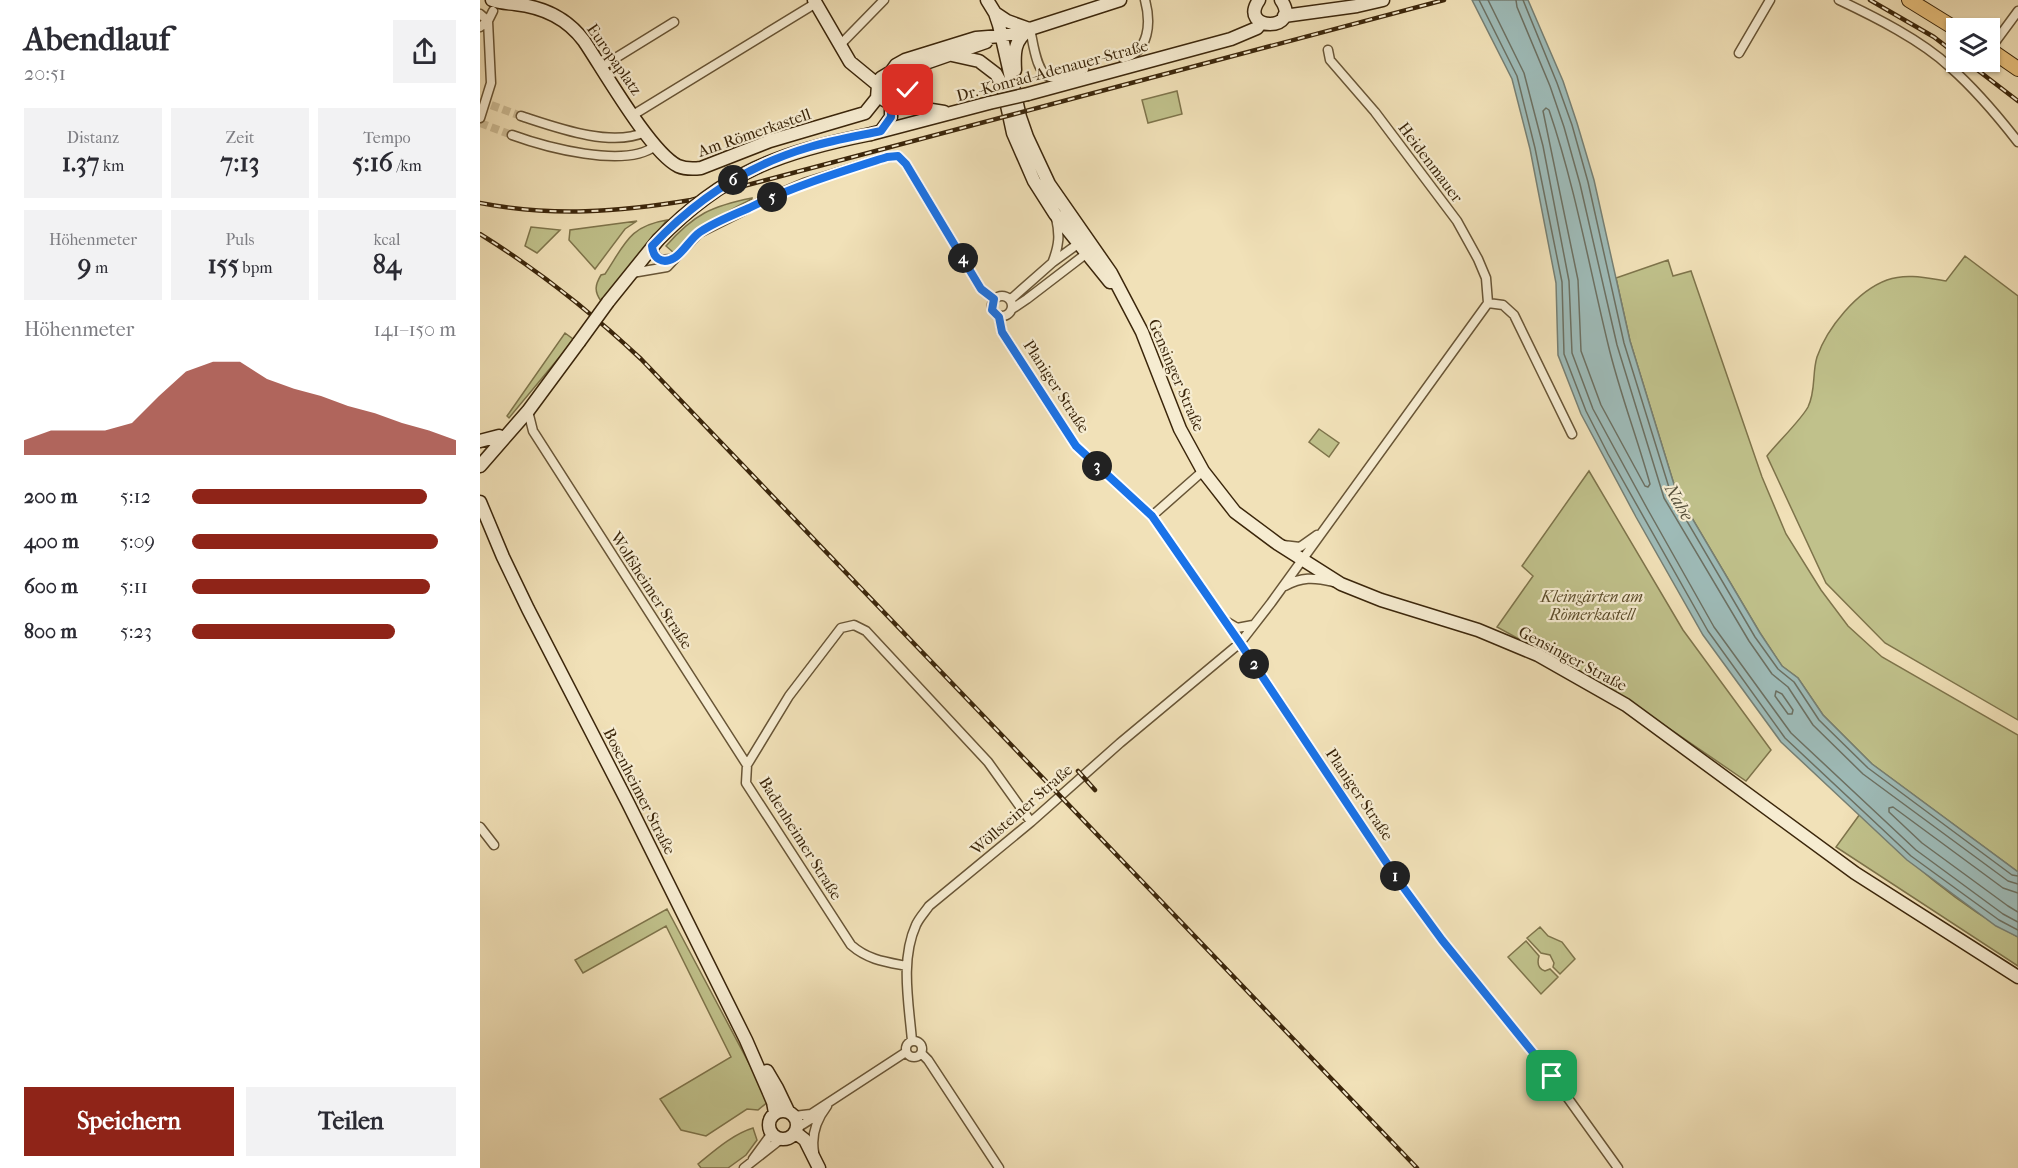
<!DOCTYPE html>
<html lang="de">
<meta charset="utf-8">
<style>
body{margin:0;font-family:"IM FELL French Canon",serif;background:#f2f2f3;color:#2b2b33;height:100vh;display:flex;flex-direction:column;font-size:22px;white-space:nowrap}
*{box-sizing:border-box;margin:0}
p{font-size:20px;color:#7c7c81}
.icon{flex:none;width:33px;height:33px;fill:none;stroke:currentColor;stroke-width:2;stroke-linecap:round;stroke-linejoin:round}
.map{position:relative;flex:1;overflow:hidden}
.drawer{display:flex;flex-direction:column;background:#fff;width:480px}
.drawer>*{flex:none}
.controls{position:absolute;left:1466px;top:18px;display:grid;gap:12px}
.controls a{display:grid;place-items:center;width:54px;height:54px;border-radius:0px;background:#fff;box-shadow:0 2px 4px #0004;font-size:30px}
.pin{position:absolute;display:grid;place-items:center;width:51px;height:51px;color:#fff;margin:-26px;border-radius:12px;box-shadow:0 3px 9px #0006}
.km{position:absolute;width:30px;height:30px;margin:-15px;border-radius:50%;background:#222;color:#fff;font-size:16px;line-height:30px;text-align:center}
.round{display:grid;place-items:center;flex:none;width:63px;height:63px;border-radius:0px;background:#f2f2f3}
.overview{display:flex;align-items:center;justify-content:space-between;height:102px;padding:0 24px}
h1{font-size:33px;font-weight:700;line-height:45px}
.stats{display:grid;grid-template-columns:repeat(3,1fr);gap:9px;height:102px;padding:6px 24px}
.stats div{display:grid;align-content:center;border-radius:0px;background:#f2f2f3;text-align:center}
.stats b{font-size:26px;font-weight:700}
.stats small{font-size:16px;font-weight:400}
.stats p{font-size:16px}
.chart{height:168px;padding:12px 24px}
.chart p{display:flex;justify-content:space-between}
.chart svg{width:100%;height:108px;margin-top:6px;fill:#8f2418;opacity:.7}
.button{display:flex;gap:12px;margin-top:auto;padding:12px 24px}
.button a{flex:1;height:69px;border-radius:0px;background:#8f2418;color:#fff;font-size:24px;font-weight:700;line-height:69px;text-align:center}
.button a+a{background:#f2f2f3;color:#2b2b33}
ul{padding:0 24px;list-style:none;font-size:20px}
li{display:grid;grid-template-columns:96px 72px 1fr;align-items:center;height:45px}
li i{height:15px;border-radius:8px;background:#8f2418}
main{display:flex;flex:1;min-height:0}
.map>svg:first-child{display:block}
</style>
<main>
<section class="drawer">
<div class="overview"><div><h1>Abendlauf</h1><p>20:51</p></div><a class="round"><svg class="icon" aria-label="share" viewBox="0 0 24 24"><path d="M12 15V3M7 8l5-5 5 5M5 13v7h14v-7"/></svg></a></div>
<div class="stats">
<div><p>Distanz</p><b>1.37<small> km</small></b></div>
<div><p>Zeit</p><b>7:13</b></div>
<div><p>Tempo</p><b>5:16<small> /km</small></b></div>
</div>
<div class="stats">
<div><p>Höhenmeter</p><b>9<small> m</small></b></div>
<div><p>Puls</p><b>155<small> bpm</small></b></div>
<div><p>kcal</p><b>84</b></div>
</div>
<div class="chart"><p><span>Höhenmeter</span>141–150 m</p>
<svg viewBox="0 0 160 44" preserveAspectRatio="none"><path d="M0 44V38L10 34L20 34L30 34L40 31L50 20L60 10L70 6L80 6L90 13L100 17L110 20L120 24L130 27L140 31L150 34L160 38V44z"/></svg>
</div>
<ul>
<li><b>200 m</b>5:12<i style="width:89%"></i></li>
<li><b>400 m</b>5:09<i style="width:93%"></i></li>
<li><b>600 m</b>5:11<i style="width:90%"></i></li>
<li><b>800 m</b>5:23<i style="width:77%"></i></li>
</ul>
<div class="button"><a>Speichern</a><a>Teilen</a></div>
</section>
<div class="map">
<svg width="1538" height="1168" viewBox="0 0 1538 1168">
<rect width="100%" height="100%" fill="#f1e1b8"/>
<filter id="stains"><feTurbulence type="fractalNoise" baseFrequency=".00333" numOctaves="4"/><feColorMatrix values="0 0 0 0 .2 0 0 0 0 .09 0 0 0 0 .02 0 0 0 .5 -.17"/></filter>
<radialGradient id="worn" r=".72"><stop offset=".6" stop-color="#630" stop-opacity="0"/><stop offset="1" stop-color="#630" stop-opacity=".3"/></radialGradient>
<path fill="#c0c18b" stroke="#7e744b" stroke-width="1.5" d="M403 87a10 10 0 1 1 20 0a10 10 0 1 1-20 0Z
M 697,91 L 702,114 L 668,123 L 662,100 Z
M 272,198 L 272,199 C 243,213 216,229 194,253 L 186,246 C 214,214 232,206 272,198 Z
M 187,220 L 121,301 C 114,291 115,285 121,275 L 125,274 C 145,244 149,226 187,220 Z
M 157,221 L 145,229 L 115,269 L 89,240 L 90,230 Z
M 51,227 L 80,230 L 57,253 L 45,246 Z
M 1485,256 L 1538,296 L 1538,720 L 1405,643 L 1346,583 L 1287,456 C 1297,443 1321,420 1328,407 C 1336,391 1332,373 1337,357 C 1347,328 1377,291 1407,280 C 1426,273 1447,278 1466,281 Z
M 1188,260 L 1193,276 L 1211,271 L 1282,477 L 1306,534 L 1341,590 L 1368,626 L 1402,657 L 1538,735 L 1538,872 L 1392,764 L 1343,715 L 1318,678 L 1302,666 L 1280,633 L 1196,491 L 1150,341 L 1136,278 Z
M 85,333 L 93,339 L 87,348 L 29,418 L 27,416 Z
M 839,429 L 859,443 L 849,457 L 829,442 Z
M 1109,471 L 1203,630 L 1291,750 L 1266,781 L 1137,693 L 1017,627 L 1053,576 L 1042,566 Z
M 1380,814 C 1427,860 1479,906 1538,937 L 1538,966 L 1356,847 Z
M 187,909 L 289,1101 L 278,1110 L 267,1109 L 226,1136 L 201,1130 L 180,1099 L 251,1057 L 186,926 L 103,973 L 95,960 Z
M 1060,927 L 1068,936 L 1082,942 L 1095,959 L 1080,974 L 1073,967 L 1074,963 L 1070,955 L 1061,953 L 1047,938 Z
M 1046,941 L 1059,956 C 1057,963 1058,969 1065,971 L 1070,969 L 1078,977 L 1061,994 L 1028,957 Z
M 273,1128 L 277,1140 L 266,1155 L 248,1168 L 221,1168 L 218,1164 C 234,1151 253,1134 273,1128 Z"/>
<path fill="#9ebbb8" stroke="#767f73" stroke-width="1.5" d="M 992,0 L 1048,0 L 1083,81 L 1097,123 L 1114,180 L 1150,341 L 1196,491 L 1280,633 L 1302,666 L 1318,678 L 1343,715 L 1392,764 L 1538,872 L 1538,937 L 1516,926 L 1427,860 L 1301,742 L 1223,635 L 1156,517 L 1101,414 L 1078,355 L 1076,283 L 1050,149 L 1032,79 Z"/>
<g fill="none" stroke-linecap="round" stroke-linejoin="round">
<path stroke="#6c7062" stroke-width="1.5" d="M 999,0 L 1037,76 L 1055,148 L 1082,282 L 1084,354 L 1106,411 L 1128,454 L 1228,631 L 1305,738 L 1431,856 L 1519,920 L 1538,930
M 1008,0 L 1044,73 L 1063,146 L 1089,281 L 1092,353 L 1113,409 L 1168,510 L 1234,627 L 1311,733 L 1436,850 L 1523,914 L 1538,922
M 1036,0 L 1037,7 L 1070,86 L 1084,127 L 1100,184 L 1137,345 L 1184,498 L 1269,641 L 1292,674 L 1308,687 L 1333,725 L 1383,774 L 1528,881 L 1538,884
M 1043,0 L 1077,83 L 1092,125 L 1108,182 L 1144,343 L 1191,494 L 1275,637 L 1298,669 L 1314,682 L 1339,720 L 1388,768 L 1532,875 L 1538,876
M 1066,108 L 1069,110 C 1095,186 1109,266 1128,344 C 1139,391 1157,437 1170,484 L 1168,487 L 1165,486 L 1121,405 L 1101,351 L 1098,280 L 1063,111 Z
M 1296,691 L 1302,694 L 1313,710 L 1312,714 L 1308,714 L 1295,696 Z
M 1538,893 L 1523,888 L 1413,807 L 1409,808 L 1409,812 L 1442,843 L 1528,906 L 1538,912"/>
<path stroke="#cdbc95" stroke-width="8" stroke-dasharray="8 4" stroke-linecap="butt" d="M 0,101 L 41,116
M 0,123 L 32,135"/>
<defs>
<path id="street" d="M 1359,0 C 1395,17 1441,40 1470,67 C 1495,89 1517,115 1538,142
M 0,27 L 8,21 L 13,11
M 550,29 C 553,41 556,74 570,77 C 580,79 595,72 604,69
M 360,45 L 404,0
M 1510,49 L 1538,11
M 1259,53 L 1290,0
M 643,58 C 670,52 671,22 665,0
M 121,67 L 194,22
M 153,115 L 336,3
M 41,116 C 75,127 131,148 165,132
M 0,118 L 11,83 L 8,21 L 0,14
M 32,135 C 65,147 145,169 175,146
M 173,246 C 174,261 182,261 195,258
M 573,261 C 579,245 580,235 576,218
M 152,273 L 187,267 L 219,233 L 291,197 L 324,183 L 407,157 L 418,156 L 426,164 L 501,289 L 514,299
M512 306a10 10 0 1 1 20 0a10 10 0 1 1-20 0Z
M 530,300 L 573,262 L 602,241
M 1008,303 L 1023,305 L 1034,315 L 1092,434
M 532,309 L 547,299 L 611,250
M 519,317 L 522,332 L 596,446 L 672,516 L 760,643 L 918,880 L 962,940 L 1072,1076 L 1138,1168
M 48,411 L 53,431 L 267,765
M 672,516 L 723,471
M 803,545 L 820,547 L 837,535
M 805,586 C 821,577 834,577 853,582
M 747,622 L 757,628 L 773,625
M 0,827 L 14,845
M 427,966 C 406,962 388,960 371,945 L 266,783 L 267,765 L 309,696 L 361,628 L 374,625 L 386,631 L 508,762 L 551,822
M426 1049a8 8 0 1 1 16 0a8 8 0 1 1-16 0Z
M 432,1041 C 429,1004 420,960 436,925 C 439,918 445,912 449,906 L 551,822 L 640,743 L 760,643 L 791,603 L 1008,303 L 1006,278 L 998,259 L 977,221 L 895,112 L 850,60 L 848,50
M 441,1053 L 448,1060 L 519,1168
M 314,1116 L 331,1114 L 426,1052
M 317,1128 L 339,1114
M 334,1152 C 331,1135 337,1119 347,1106
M 273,1159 L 292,1133
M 264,1168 L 301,1139"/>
<path id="secondary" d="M 12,0 C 20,3 27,3 35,4 C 63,7 87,18 104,41 C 123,69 170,152 198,166 C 205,169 213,169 221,168 L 290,141 L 385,113 L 397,98 L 398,85 L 401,78 L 411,72 L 416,65 L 425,60 L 496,38 L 521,36 L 550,29 L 640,0
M 334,0 L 370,62 L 398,85
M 507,0 L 515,13 L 519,25 L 540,117 L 547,137 L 569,184 L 631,273 L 662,332 L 700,429 L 723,471 L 755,512 L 798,544 L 861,584 L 901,600 L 998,630 L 1058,655 L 1146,705 L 1375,873 L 1538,977
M 779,0 C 757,32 823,32 801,0
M 515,13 L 527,21 L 549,29
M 804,16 L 877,6 L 903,0
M 472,55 L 499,61 L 516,74 L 523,87 L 533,133 L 554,181 L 575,214 L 630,282
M 535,70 C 534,53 534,40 549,30
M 425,78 L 437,66 L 506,42
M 398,93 C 413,117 442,92 421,74
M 427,93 L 439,108 L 464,112
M 548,94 L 751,39 L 777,28 L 781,23
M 401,131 L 411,117 L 411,103
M 391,134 L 509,103
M 128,302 L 178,240
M 0,441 L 19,436
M 0,466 L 48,411 L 99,342
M 0,502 L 23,557 L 48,609 L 148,803 L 266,1040 L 293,1102 L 295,1113
M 287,1071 L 297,1088 L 308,1111
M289 1125a14 14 0 1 1 28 0a14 14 0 1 1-28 0Z
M 315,1132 L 325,1140 L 339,1168"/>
<path id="primary" d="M 1429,0 L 1476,29
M 1509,49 L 1538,69"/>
</defs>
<use href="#street" stroke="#685536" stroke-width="11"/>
<use href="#secondary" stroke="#3b260b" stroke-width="15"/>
<use href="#primary" stroke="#3b260b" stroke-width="16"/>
<use href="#street" stroke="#f6ecd1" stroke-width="8"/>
<use href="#secondary" stroke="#f6ecd1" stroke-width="12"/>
<use href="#primary" stroke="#e8c07c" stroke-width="14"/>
<defs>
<path id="rail" d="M 1390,0 L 1454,37 L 1476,54
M 1487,62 L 1538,101
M 0,203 C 72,217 139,212 211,200 L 964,0
M 0,234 C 58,270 112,313 161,359 L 937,1168
M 598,771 L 615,790"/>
</defs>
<use href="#rail" stroke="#3b260b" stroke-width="4.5"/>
<use href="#rail" stroke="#f6ecd1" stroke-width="2" stroke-dasharray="7" stroke-linecap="butt"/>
<defs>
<path id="secondary-bridge" d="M 509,103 L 548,94
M 178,240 C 244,172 300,152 391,134
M 99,342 L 128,302"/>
</defs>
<use href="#secondary-bridge" stroke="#3b260b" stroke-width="15" stroke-linecap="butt"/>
<use href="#secondary-bridge" stroke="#f6ecd1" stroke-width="12"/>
</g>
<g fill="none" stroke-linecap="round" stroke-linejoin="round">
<defs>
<path id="route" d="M 428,90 L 422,100 L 411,103 L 411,117 L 401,131 C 377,136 353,140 330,147 C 268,165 216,199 172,246 C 173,258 182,265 194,258 C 202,254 211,238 220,232 C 235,222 253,215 269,208 C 314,186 360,172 407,157 L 418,156 L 426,164 L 501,289 L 514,299 L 512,310 L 519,317 L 522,332 L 596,446 L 672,516 L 760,643 L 918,880 L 962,940 L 1072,1076"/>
</defs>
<use href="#route" stroke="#fff" stroke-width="12"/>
<use href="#route" stroke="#1a73e8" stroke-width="8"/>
</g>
<g text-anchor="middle" stroke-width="4.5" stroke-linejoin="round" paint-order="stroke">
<g font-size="16" fill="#3b260b" stroke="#f6ecd1">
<text transform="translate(135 59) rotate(55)" y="6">Europaplatz</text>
<text transform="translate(572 70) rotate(-15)" y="6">Dr.-Konrad-Adenauer-Straße</text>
<text transform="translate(274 132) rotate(-19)" y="6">Am Römerkastell</text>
<text transform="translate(951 162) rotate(53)" y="6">Heidenmauer</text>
<text transform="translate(697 375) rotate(67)" y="6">Gensinger Straße</text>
<text transform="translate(577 386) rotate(57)" y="6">Planiger Straße</text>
<text transform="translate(172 590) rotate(57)" y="6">Wolfsheimer Straße</text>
<text transform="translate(1093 658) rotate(28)" y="6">Gensinger Straße</text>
<text transform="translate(160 791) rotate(63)" y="6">Bosenheimer Straße</text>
<text transform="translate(880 794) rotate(56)" y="6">Planiger Straße</text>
<text transform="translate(541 809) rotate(-41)" y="6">Wöllsteiner Straße</text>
<text transform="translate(321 838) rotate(58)" y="6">Badenheimer Straße</text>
</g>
<g font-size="16" font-style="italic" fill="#5c4d2b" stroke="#f6ecd1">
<text x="1112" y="602">Kleingärten am<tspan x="1112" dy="18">Römerkastell</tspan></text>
</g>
<g font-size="18" font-style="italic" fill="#59533f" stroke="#f6ecd1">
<text transform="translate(1199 502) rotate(61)" y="6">Nahe</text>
</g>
</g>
<rect width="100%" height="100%" filter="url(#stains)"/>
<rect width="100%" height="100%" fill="url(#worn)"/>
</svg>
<div class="controls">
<a><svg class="icon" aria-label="layers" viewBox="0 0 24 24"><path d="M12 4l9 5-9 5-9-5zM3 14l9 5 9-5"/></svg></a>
</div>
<div class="pin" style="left:1072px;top:1076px;background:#1e9e55"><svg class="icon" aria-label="arrive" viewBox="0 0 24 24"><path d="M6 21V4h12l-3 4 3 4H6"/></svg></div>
<div class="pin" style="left:428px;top:90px;background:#d93025"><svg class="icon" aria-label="check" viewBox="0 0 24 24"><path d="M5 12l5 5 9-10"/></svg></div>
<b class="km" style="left:915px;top:876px">1</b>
<b class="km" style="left:774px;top:664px">2</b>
<b class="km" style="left:617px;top:466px">3</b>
<b class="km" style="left:483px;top:258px">4</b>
<b class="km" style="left:292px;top:197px">5</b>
<b class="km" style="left:253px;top:180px">6</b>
</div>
</main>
